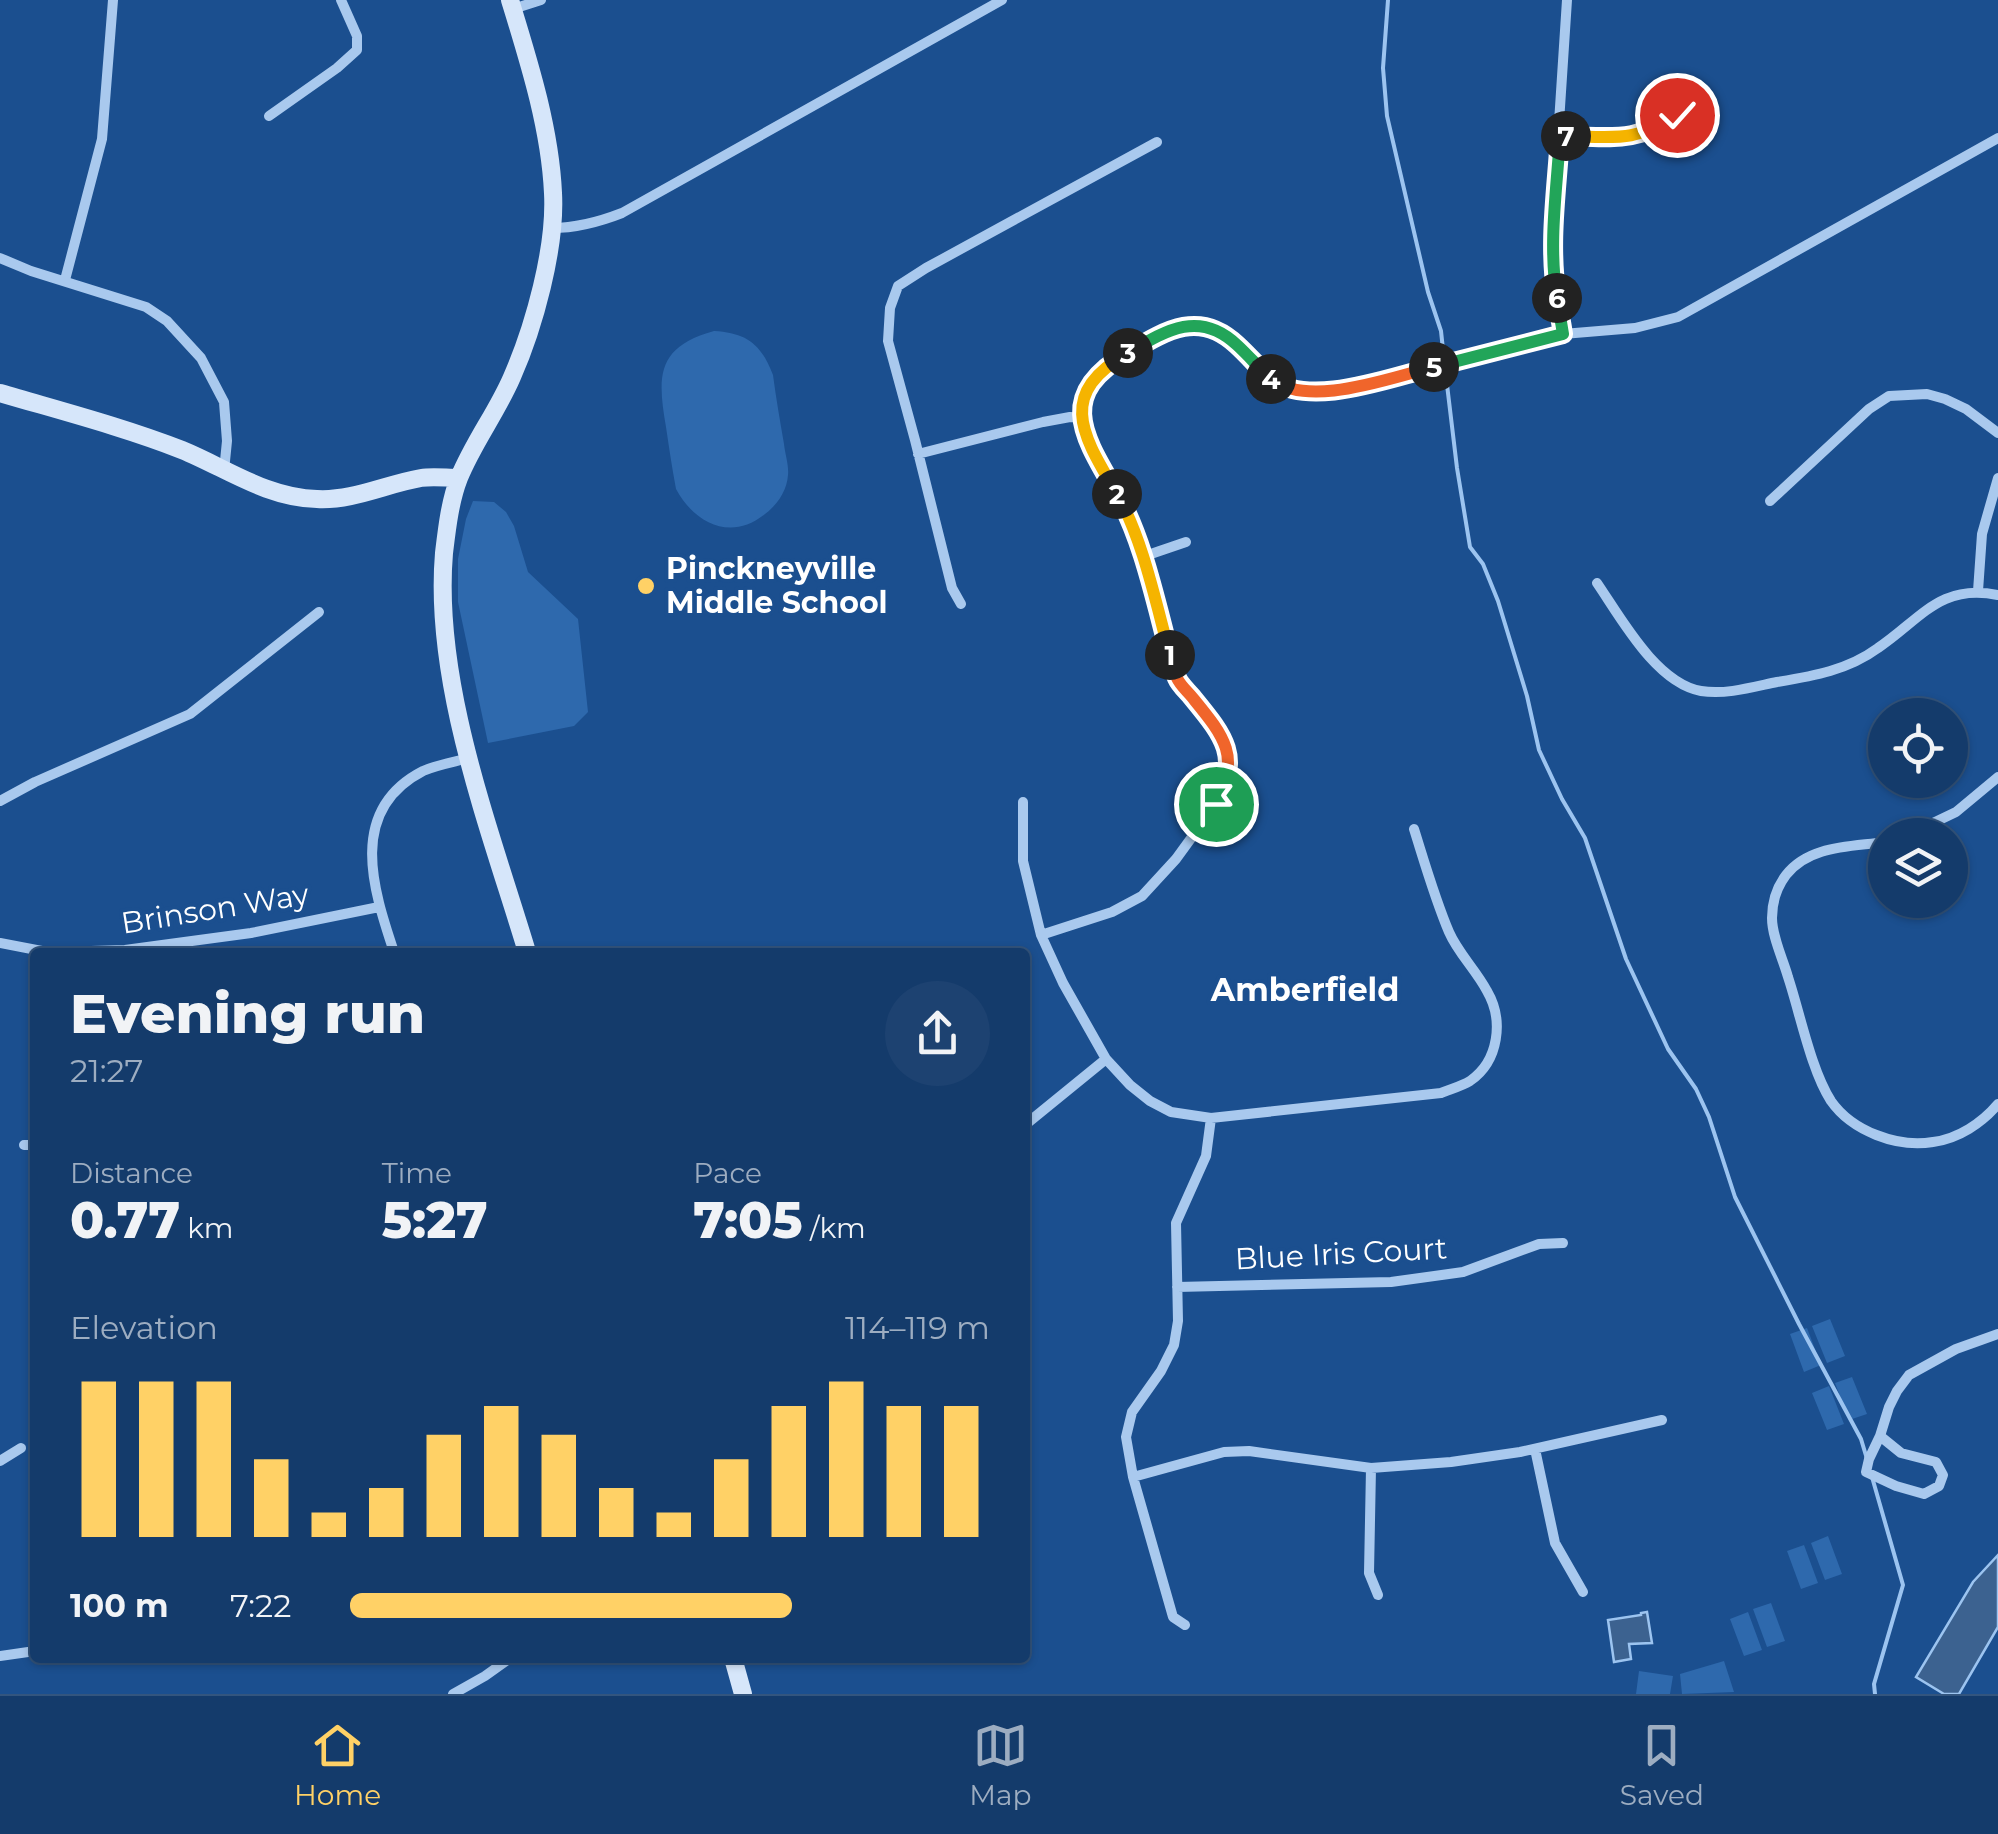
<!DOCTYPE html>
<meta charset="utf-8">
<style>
body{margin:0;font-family:Montserrat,sans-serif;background:#1d4271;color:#f1f3f6;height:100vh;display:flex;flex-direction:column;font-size:38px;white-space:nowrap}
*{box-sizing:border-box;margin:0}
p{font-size:32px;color:#9dadc1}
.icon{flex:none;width:55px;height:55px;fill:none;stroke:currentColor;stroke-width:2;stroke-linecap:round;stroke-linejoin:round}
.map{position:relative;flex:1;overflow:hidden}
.side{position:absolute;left:30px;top:948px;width:1000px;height:715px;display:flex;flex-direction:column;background:#143b6b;border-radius:10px;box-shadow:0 2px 8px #0004,0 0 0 2px #33557e}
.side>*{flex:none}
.tools{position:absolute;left:1868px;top:698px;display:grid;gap:20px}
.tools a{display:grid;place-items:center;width:100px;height:100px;border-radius:50%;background:#143b6b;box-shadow:0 2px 8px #0004,0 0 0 2px #33557e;font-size:50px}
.pin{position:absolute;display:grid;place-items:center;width:85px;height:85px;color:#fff;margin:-42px;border:5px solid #fff;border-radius:50%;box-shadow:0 2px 10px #0007}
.km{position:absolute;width:50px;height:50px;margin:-25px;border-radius:50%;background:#222;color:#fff;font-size:28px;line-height:50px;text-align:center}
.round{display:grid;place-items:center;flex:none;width:105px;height:105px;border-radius:52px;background:#1d4271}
.head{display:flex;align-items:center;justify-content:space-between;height:170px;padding:0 40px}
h1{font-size:55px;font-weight:800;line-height:75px}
.metrics{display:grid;grid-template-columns:repeat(3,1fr);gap:15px;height:170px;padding:10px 40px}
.metrics div{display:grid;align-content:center}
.metrics b{font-size:50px;font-weight:800}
.metrics small{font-size:28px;font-weight:400}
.metrics p{font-size:28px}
.chart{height:280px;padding:20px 40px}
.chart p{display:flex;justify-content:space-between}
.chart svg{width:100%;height:180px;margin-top:10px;stroke:#ffd166;stroke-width:6}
ul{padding:0 40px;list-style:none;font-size:32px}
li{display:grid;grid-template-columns:160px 120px 1fr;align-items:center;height:75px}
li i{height:25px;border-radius:12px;background:#ffd166}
.dock{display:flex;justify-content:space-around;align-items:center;height:140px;border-top:2px solid #33557e;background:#143b6b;font-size:28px;color:#9dadc1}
.dock a{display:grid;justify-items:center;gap:5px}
.dock .current{color:#ffd166}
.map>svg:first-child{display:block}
</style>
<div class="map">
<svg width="1998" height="1694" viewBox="0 0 1998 1694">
<rect width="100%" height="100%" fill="#1b4f8f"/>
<path fill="#2e69ad" d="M 714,331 C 747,333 761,344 773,375 C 776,398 780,421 784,444 C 785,454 789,465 788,475 C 787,491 777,505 765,514 C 731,542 694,523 676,489 C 672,468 669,447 666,427 C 657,375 657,347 714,331 Z
M 473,501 L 494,502 L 506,512 L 514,526 L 528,572 L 578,619 L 588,712 L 574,726 L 488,743 L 458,602 L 458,559 L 466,519 Z
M 1830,1319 L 1845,1356 L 1827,1363 L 1812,1326 Z
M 1807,1328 L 1821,1365 L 1804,1372 L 1790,1334 Z
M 1852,1377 L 1867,1414 L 1849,1420 L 1835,1383 Z
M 1829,1386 L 1844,1424 L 1827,1430 L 1812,1393 Z
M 1828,1536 L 1842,1574 L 1825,1580 L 1811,1543 Z
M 1804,1545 L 1818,1583 L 1801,1589 L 1787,1551 Z
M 1771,1603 L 1785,1641 L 1767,1647 L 1753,1609 Z
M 1748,1612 L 1762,1650 L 1744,1656 L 1730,1619 Z
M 1724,1661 L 1734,1692 L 1682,1694 L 1680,1674 Z
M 1639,1671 L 1673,1676 L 1670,1694 L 1636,1694 Z"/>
<path fill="#3c6290" stroke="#9cc4f0" stroke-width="2.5" d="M 1998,1555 L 1998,1627 L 1959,1694 L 1944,1694 L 1916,1677 L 1973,1582 Z
M 1647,1612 L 1652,1643 L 1629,1644 L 1631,1659 L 1614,1662 L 1608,1620 L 1641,1615 L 1641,1613 Z"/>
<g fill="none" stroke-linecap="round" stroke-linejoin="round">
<path stroke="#9cc4f0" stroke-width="4" d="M 1388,0 L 1383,68 L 1387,116 L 1428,292 L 1441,331 L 1444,359
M 1445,368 L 1457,468 L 1470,547 L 1483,564 L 1498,601 L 1527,696 L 1539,750 L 1562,799 L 1585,838 L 1626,959 L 1668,1049 L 1696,1089 L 1709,1117 L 1735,1197 L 1799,1324 L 1861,1439 L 1867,1459
M 1872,1477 L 1903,1585 L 1874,1684 L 1875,1694"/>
<path stroke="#a9c9ee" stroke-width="10" d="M 513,9 L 541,0
M 269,116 L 337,68 L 357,50 L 357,36 L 341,0
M 1560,135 C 1576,136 1592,139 1608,138 C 1649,138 1676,116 1706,91
M 552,228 C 577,228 599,222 622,213 L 1002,0
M 0,258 L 31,271 L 146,307 L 167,321 L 201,358 L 224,402 L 227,441 L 224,471
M 65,280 L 102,139 L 113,0
M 1563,334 L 1554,280 L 1554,199 L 1567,0
M 918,454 L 1043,422 L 1070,417 L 1083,418
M 1770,501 L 1869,409 L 1889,396 L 1927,394 L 1945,399 L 1966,409 L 1998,433
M 1142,557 L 1186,542
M 1597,583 C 1621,618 1656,683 1701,691 C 1726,695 1753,687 1777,682 C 1814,676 1848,670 1878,648 C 1921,619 1940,583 1998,595
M 1978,591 L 1982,534 L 1998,478
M 961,604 L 952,588 L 915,440 L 888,341 L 890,308 L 898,286 L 926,268 L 1157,142
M 0,801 L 35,782 L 190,714 L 319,612
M 1023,802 L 1023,861 L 1041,935 L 1063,983 L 1106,1059 L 1130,1085 L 1150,1101 L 1171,1112 L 1211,1118 L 1441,1093 C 1451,1089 1462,1086 1470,1081 C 1499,1061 1504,1020 1487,991 C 1476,970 1458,953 1449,932 C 1435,899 1425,864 1414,829
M 1908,835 L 1956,812 L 1998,777
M 1885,842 C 1851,847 1809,845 1786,875 C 1777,887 1772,903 1772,918 C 1772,937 1783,959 1788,977 C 1800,1013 1811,1070 1831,1101 C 1852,1131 1897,1148 1933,1142 C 1958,1139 1982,1123 1998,1104
M 1041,935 L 1112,912 L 1142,896 L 1176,859 L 1216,804 L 1227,784 L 1230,762 L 1224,742 L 1213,723 L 1177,680 L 1142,557 L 1123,505 L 1087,441 L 1083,428 L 1083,418 L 1086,393 L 1093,378 L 1120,357 L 1162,333 L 1178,326 L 1211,328 L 1225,335 L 1282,387 L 1311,393 L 1353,386 L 1563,334 L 1635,328 L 1678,317 L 1998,138
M 0,943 L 47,952
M 57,952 L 125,950 L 251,933 L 379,907
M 394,952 C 373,889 347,810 423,771 C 436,765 454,762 469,758
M 1025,1125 L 1106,1059
M 24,1145 L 35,1145
M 1177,1287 L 1391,1282 L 1463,1272 L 1539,1244 L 1563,1243
M 1880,1436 L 1901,1453 L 1936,1462 L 1943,1475 L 1939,1486 L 1924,1494 L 1896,1486 L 1866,1472 L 1869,1459 L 1880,1436 L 1889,1407 L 1897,1391 L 1909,1375 L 1956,1349 L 1998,1334
M 1535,1449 L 1555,1543 L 1583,1592
M 0,1461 L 21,1448
M 1371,1468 L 1369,1573 L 1378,1595
M 1133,1477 L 1224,1452 L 1249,1451 L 1371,1468 L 1451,1462 L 1520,1452 L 1662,1420
M 1185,1625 L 1173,1617 L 1133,1477 L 1126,1437 L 1132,1412 L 1161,1371 L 1174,1345 L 1178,1321 L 1176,1223 L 1206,1156 L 1211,1118
M 0,1656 L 35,1651
M 453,1694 L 485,1676 L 510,1658"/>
<path stroke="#d6e6fa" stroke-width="18" d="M 510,0 C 529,62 550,128 553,193 C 556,248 534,327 512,377 C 497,412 473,443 459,478 C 450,501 447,528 444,553 C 433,683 490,829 527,952
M 0,393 C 61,411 123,427 182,450 C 226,468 267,498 317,499 C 353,501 386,484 421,478 C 433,476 446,478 459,478
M 733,1658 L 743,1694"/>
</g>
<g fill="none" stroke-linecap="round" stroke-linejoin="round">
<defs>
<path id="split-1" d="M 1170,655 C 1172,662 1174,671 1177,678 C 1180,685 1187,691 1192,697 C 1223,735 1242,756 1216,804"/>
<path id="split-2" d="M 1117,494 C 1143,539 1156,604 1170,655"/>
<path id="split-3" d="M 1117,494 C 1084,437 1054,395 1128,353"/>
<path id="split-4" d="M 1128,353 C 1165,331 1199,309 1237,345 C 1249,356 1259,368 1271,379"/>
<path id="split-5" d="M 1271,379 C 1309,409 1391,377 1434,367"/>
<path id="split-6" d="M 1434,367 L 1563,334 L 1557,298"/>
<path id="split-7" d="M 1557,298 C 1548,244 1557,189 1560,136 L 1566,136"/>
<path id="split-8" d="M 1566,136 C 1615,137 1634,143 1677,115"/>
</defs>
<use href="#split-1" stroke="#fff" stroke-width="20"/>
<use href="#split-2" stroke="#fff" stroke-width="20"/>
<use href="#split-3" stroke="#fff" stroke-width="20"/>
<use href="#split-4" stroke="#fff" stroke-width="20"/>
<use href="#split-5" stroke="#fff" stroke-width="20"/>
<use href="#split-6" stroke="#fff" stroke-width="20"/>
<use href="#split-7" stroke="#fff" stroke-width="20"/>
<use href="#split-8" stroke="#fff" stroke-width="20"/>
<use href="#split-1" stroke="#f0652b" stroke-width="12"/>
<use href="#split-2" stroke="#f5b400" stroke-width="12"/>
<use href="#split-3" stroke="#f5b400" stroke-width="12"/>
<use href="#split-4" stroke="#22a559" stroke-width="12"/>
<use href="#split-5" stroke="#f0652b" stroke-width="12"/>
<use href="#split-6" stroke="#22a559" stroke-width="12"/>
<use href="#split-7" stroke="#22a559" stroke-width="12"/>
<use href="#split-8" stroke="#f5b400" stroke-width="12"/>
</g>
<circle fill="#ffd166" stroke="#1b4f8f" stroke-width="4" cx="646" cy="586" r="10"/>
<g text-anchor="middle" stroke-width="8" stroke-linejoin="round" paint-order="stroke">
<g font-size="30" font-weight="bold" fill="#fff" stroke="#1b4f8f" text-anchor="start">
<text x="666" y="579">Pinckneyville<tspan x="666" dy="34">Middle School</tspan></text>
</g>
<g font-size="30" fill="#fff" stroke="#1b4f8f">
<text transform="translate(215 909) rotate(-9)" y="10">Brinson Way</text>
<text transform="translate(1341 1254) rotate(-3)" y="10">Blue Iris Court</text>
</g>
<g font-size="32" font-weight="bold" fill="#fff" stroke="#1b4f8f">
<text x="1305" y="1001">Amberfield</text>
</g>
</g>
</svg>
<div class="tools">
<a><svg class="icon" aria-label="locate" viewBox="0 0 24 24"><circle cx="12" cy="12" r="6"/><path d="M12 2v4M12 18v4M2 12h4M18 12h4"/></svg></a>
<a><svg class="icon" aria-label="layers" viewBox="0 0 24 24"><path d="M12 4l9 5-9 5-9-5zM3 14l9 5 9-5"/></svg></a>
</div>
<div class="pin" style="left:1216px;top:804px;background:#1e9e55"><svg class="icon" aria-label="arrive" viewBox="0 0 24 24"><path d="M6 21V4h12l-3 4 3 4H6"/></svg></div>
<div class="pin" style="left:1677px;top:115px;background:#d93025"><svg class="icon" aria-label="check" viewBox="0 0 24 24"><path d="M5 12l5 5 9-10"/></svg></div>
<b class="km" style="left:1170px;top:655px">1</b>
<b class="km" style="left:1117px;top:494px">2</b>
<b class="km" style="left:1128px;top:353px">3</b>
<b class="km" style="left:1271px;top:379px">4</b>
<b class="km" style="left:1434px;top:367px">5</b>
<b class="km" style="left:1557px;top:298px">6</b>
<b class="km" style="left:1566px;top:136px">7</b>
<section class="side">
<div class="head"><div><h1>Evening run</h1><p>21:27</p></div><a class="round"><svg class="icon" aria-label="share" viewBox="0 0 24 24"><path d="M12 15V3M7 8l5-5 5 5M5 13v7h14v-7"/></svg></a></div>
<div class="metrics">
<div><p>Distance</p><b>0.77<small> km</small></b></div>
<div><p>Time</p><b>5:27</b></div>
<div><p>Pace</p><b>7:05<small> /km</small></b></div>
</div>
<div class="chart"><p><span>Elevation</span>114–119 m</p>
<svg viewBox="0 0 160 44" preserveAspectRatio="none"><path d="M5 44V6M15 44V6M25 44V6M35 44V25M45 44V38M55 44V32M65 44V19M75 44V12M85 44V19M95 44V32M105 44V38M115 44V25M125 44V12M135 44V6M145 44V12M155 44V12"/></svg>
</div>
<ul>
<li><b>100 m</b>7:22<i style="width:69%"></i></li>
</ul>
</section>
</div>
<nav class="dock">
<a class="current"><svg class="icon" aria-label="home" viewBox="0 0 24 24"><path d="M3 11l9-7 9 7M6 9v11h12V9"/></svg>Home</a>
<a><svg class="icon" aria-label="map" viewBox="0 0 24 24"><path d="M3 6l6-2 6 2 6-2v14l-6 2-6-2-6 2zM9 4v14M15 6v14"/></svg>Map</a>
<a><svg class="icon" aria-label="saved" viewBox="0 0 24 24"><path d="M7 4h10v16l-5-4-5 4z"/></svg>Saved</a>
</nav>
